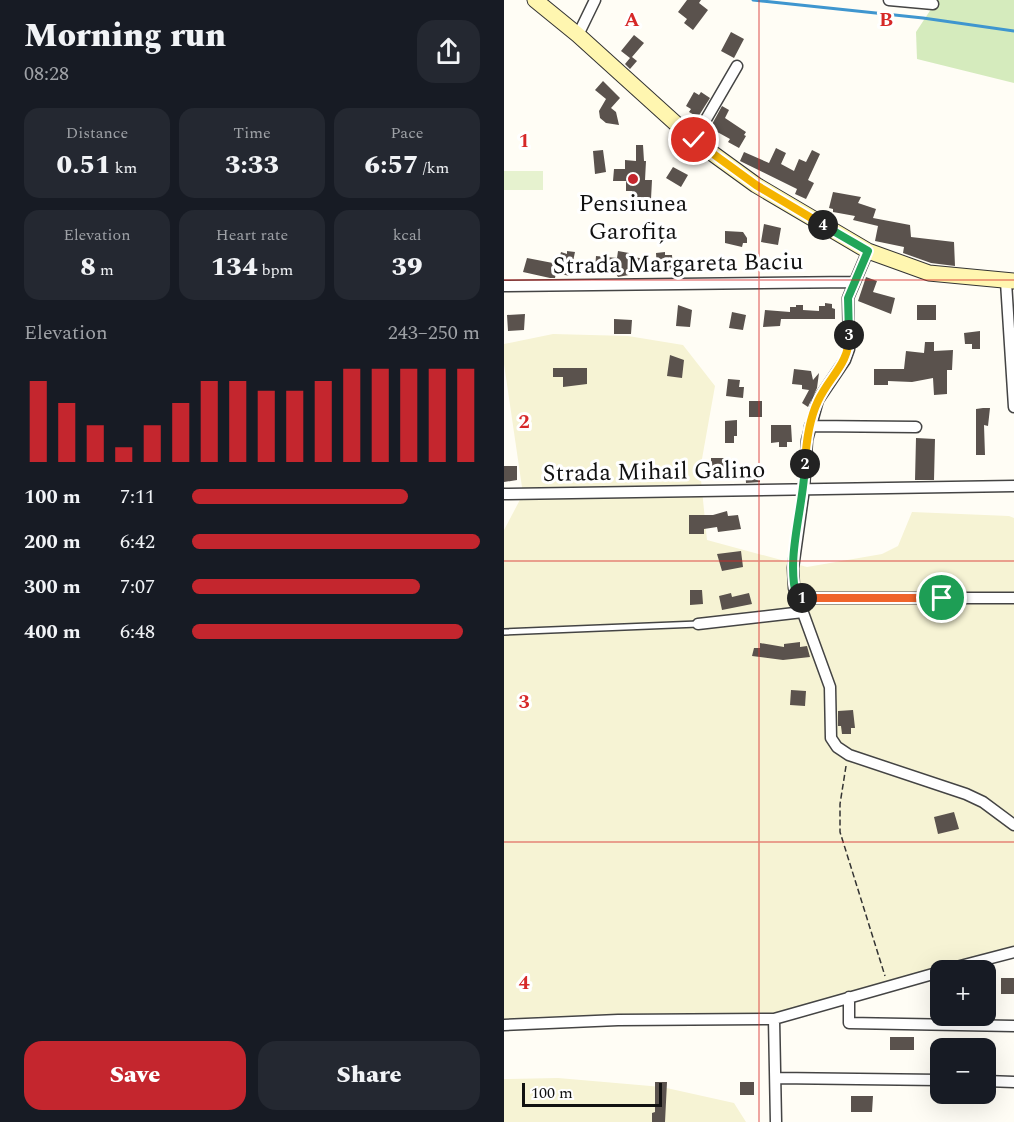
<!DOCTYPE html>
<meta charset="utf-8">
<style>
body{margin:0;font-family:Spectral,serif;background:#242831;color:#f1f3f6;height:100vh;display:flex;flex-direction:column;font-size:22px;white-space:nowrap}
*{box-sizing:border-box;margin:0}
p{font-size:20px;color:#9ea1a6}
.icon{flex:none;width:33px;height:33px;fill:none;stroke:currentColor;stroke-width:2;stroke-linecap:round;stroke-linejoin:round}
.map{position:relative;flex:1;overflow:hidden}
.panel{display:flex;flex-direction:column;background:#171b24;width:504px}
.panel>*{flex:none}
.buttons{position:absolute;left:426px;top:960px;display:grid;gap:12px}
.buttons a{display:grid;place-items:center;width:66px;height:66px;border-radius:12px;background:#171b24;box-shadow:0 6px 24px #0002;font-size:30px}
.scale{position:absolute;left:18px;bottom:15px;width:140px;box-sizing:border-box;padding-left:6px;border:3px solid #111;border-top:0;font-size:16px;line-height:21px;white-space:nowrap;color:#111;-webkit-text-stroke:4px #fff;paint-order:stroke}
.pin{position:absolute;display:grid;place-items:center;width:51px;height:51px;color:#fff;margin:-26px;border:3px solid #fff;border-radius:50%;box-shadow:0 2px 6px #0007}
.km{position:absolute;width:30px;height:30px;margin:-15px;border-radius:50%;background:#222;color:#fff;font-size:16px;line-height:30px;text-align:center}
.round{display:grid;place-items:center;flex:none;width:63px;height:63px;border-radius:18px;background:#242831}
.head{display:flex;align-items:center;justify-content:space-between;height:102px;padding:0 24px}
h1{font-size:33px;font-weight:800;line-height:45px}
.stats{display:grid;grid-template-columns:repeat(3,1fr);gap:9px;height:102px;padding:6px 24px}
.stats div{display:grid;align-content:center;border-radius:15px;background:#242831;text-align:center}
.stats b{font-size:26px;font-weight:800}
.stats small{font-size:16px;font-weight:400}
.stats p{font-size:16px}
.chart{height:168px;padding:12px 24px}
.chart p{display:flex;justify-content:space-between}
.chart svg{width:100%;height:108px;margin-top:6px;stroke:#c4262e;stroke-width:6}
.primary-button{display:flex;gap:12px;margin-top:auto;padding:12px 24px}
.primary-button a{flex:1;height:69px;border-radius:18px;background:#c4262e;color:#fff;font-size:24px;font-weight:800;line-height:69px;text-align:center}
.primary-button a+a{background:#242831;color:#f1f3f6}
ul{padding:0 24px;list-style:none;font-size:20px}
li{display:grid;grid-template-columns:96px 72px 1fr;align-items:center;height:45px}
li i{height:15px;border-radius:8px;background:#c4262e}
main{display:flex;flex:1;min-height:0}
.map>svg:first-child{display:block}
</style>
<main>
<section class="panel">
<div class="head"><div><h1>Morning run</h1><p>08:28</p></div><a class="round"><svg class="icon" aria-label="share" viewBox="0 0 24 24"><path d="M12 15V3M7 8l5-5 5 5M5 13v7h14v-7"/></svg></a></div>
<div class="stats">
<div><p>Distance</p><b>0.51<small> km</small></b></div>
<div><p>Time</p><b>3:33</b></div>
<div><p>Pace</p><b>6:57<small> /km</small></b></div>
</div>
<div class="stats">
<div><p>Elevation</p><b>8<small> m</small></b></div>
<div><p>Heart rate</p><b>134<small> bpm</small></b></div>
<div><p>kcal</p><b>39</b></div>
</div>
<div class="chart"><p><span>Elevation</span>243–250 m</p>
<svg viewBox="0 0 160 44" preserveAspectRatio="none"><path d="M5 44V11M15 44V20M25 44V29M35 44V38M45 44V29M55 44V20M65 44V11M75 44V11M85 44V15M95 44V15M105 44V11M115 44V6M125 44V6M135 44V6M145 44V6M155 44V6"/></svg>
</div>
<ul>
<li><b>100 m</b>7:11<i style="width:75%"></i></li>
<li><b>200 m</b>6:42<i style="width:100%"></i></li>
<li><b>300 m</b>7:07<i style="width:79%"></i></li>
<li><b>400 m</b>6:48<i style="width:94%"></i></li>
</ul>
<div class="primary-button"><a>Save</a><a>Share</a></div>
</section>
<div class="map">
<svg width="510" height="1122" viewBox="0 0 510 1122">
<rect width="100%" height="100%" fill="#fffdf5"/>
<path fill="#f6f3d4" d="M 49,334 L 124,336 L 179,345 L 211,386 L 196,470 L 203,540 L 303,567 L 378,554 L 394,546 L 408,512 L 505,516 L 510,518 L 510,956 L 278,1021 L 206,1025 L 0,1023 L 0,530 L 19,494 L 0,364 L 0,344 Z
M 54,1078 L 158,1087 L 230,1103 L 242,1122 L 0,1122 L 0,1079 Z"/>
<path fill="#d5ebbd" d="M 433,0 L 510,0 L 510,83 L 413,59 L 412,32 Z"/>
<path fill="#e6f2cf" d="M 0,171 L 39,171 L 39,190 L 0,190 Z"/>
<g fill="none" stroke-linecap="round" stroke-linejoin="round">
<path stroke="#3f96cf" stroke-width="3" d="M 249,0 L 419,18 L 510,31"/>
</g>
<path fill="#5a524d" d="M 183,0 L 197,0 L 195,3 L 204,10 L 189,30 L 180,23 L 183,19 L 174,12 Z
M 227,32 L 240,39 L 230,58 L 217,51 Z
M 130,35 L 140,43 L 128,57 L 133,61 L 126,69 L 121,64 L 126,58 L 117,51 Z
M 99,81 L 116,98 L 107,108 L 112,112 L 115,125 L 102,123 L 96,118 L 95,111 L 102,99 L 91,90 Z
M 190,92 L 195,95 L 197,92 L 206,98 L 194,117 L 185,112 L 187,109 L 182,106 Z
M 218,106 L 225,110 L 221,118 L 242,132 L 240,135 L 242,136 L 235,148 L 224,142 L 226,139 L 206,128 Z
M 132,145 L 139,145 L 140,161 L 142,161 L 141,180 L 148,180 L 147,199 L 139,199 L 138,202 L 131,202 L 131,199 L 128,199 L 128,191 L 122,191 L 122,181 L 109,181 L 110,169 L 121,169 L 121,160 L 132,161 Z
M 272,148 L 282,153 L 277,164 L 290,171 L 295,159 L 302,162 L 308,150 L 316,154 L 304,180 L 310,183 L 302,199 L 291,194 L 293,189 L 236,161 L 240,152 L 265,163 Z
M 99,150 L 102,172 L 91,174 L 89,151 Z
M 169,167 L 184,175 L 177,187 L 162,178 Z
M 329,192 L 357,197 L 354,203 L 372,209 L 369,218 L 406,225 L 407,237 L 450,242 L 451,266 L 427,263 L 399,253 L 400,247 L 371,241 L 374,226 L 349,220 L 351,216 L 329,212 L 329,209 L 325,208 Z
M 260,224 L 277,228 L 274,245 L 257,242 Z
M 221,231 L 239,232 L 243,238 L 243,243 L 239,243 L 238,247 L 221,243 Z
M 63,251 L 71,252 L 66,276 L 52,273 L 51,278 L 46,278 L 19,272 L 23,258 L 54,264 L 57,252 L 63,254 Z
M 114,251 L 125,253 L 125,257 L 136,258 L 135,268 L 131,267 L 130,274 L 114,277 L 111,272 L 91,270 L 92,256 L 113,258 Z
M 161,252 L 161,255 L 168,255 L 169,271 L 153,269 L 152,253 Z
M 362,277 L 373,281 L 369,292 L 391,298 L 387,314 L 354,301 Z
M 321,303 L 328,304 L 328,308 L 331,309 L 331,319 L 277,319 L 276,326 L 259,327 L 261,310 L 286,312 L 286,307 L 292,307 L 292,305 L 299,305 L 299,310 L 315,311 L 315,306 L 321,306 Z
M 174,305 L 188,310 L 186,327 L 172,326 Z
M 413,305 L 432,305 L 432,320 L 413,320 Z
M 228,312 L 242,315 L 239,330 L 225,328 Z
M 21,314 L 20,330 L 4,331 L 3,315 Z
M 110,319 L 128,320 L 127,334 L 110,334 Z
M 476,331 L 476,349 L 468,349 L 468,344 L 461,344 L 460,333 Z
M 421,342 L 430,342 L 430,351 L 449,350 L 448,370 L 443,370 L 443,394 L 430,395 L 429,378 L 408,382 L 384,381 L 384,385 L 370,385 L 370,369 L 400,369 L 402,351 L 420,353 Z
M 166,355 L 180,360 L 178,378 L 163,376 Z
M 49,368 L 83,368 L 83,384 L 59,387 L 59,377 L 49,377 Z
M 290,369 L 307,371 L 309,380 L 315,373 L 313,388 L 304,407 L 298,403 L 305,390 L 298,389 L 298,385 L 288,384 Z
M 224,379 L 236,380 L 235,387 L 240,387 L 239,398 L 222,396 Z
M 245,401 L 258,401 L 258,417 L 245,417 Z
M 479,408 L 486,408 L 484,426 L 480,425 L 481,455 L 472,455 L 472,409 Z
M 233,420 L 233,436 L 230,436 L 230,443 L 221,443 L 221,421 Z
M 267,425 L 287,425 L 288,442 L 283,442 L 283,447 L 275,447 L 275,442 L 267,443 Z
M 412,438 L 431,439 L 430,480 L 411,480 Z
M 207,458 L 221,458 L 221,475 L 207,477 Z
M 0,466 L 13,466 L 13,480 L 0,482 Z
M 255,467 L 256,482 L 242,483 L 241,468 Z
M 223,511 L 224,516 L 234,515 L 237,529 L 214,532 L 213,527 L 200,529 L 200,534 L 185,534 L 185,515 L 209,515 Z
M 237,551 L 239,567 L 218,571 L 213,554 Z
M 186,590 L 198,590 L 199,604 L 186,605 Z
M 227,593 L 228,597 L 245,593 L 248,604 L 218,610 L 215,596 Z
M 296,642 L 296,647 L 303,646 L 306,657 L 279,660 L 248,656 L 250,648 L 256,648 L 256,643 L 280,647 L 280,644 Z
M 287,690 L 302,691 L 301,706 L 286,705 Z
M 349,710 L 351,728 L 347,728 L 347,734 L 338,734 L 337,726 L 334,726 L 334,711 Z
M 450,812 L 455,829 L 434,834 L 430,817 Z
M 497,978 L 510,978 L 510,994 L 497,994 Z
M 386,1037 L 410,1037 L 410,1050 L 386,1050 Z
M 151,1082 L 163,1082 L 161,1122 L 148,1122 L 148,1113 L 151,1112 Z
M 236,1082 L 250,1082 L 250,1095 L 236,1095 Z
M 347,1096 L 369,1096 L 368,1112 L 347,1112 Z"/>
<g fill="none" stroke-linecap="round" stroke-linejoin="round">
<defs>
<path id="service" d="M 0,632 L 194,624"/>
<path id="minor" d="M 385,0 L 429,4
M 74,35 L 91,0
M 190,140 L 233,66
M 364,251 L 344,298 L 345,349 L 341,360 L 314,400 L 303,440 L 300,489 L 289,568 L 290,588 L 326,687 L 327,738 L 333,747 L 345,755 L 462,794 L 479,802 L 510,825
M 502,282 L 510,407
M 0,286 L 349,282
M 306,426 L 412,427
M 0,494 L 510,486
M 293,598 L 510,598
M 194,624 L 299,612
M 441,970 L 510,952
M 345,997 L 345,1023 L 510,1026
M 270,1019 L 272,1122
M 0,1025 L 114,1020 L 270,1019 L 436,972
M 272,1078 L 436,1080
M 482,1081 L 510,1082"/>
<path id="secondary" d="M 31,0 L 74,35 L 190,140 L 252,185 L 364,251 L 425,273 L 510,281"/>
</defs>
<use href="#service" stroke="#444" stroke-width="8"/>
<use href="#minor" stroke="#444" stroke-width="13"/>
<use href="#secondary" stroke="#333" stroke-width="17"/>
<path stroke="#333" stroke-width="1.5" stroke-dasharray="6 3" stroke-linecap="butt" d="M 342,766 L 336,804 L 336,832 L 381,976"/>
<use href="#service" stroke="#fff" stroke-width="5"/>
<use href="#minor" stroke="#fff" stroke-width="10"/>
<use href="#secondary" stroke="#fff6b0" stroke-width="15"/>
</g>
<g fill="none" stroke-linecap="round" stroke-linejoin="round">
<defs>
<path id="split-1" d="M 298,598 L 438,598"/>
<path id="split-2" d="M 298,598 L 293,598 C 281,559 300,506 301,464"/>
<path id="split-3" d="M 301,464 C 302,443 305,420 314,401 C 325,377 346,363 345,335"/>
<path id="split-4" d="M 319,225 L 364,251 L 344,298 L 345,335"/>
<path id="split-5" d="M 190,140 L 252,185 L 319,225"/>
</defs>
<use href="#split-1" stroke="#fff" stroke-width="12"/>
<use href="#split-2" stroke="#fff" stroke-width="12"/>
<use href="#split-3" stroke="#fff" stroke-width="12"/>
<use href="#split-4" stroke="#fff" stroke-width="12"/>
<use href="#split-5" stroke="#fff" stroke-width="12"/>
<use href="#split-1" stroke="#f0652b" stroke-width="8"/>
<use href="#split-2" stroke="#22a559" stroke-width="8"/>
<use href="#split-3" stroke="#f5b400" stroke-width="8"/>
<use href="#split-4" stroke="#22a559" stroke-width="8"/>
<use href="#split-5" stroke="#f5b400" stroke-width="8"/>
</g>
<path fill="none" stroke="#d62828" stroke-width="1.5" stroke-opacity="0.55" d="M 255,0 L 255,1122M 0,280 L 510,280M 0,561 L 510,561M 0,842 L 510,842"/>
<circle fill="#c4262e" stroke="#fff" stroke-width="2" cx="129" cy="179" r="6"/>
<g text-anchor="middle" stroke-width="6" stroke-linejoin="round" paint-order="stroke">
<g font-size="24" fill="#111" stroke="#fff">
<text x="129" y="211">Pensiunea<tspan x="129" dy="28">Garofița</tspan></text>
</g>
<g font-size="24" fill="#111" stroke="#fff">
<text transform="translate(174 263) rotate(-1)" y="8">Strada Margareta Baciu</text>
<text transform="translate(150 471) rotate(-1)" y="8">Strada Mihail Galino</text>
</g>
</g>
<g font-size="20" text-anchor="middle" font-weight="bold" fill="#d62828" stroke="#fff" stroke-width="6" stroke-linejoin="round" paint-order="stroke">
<text x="128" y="26">A</text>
<text x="382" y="26">B</text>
<text x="20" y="147">1</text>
<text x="20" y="428">2</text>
<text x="20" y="708">3</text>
<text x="20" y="989">4</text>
</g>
</svg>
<div class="buttons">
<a>+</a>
<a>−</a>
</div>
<div class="scale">100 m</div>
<div class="pin" style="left:438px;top:598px;background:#1e9e55"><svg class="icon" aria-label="arrive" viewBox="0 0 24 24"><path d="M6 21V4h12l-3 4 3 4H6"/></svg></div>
<div class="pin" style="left:190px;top:140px;background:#d93025"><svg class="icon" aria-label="check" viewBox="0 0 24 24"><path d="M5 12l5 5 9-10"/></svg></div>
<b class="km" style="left:298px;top:598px">1</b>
<b class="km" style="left:301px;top:464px">2</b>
<b class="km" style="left:345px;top:335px">3</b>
<b class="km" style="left:319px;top:225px">4</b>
</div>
</main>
